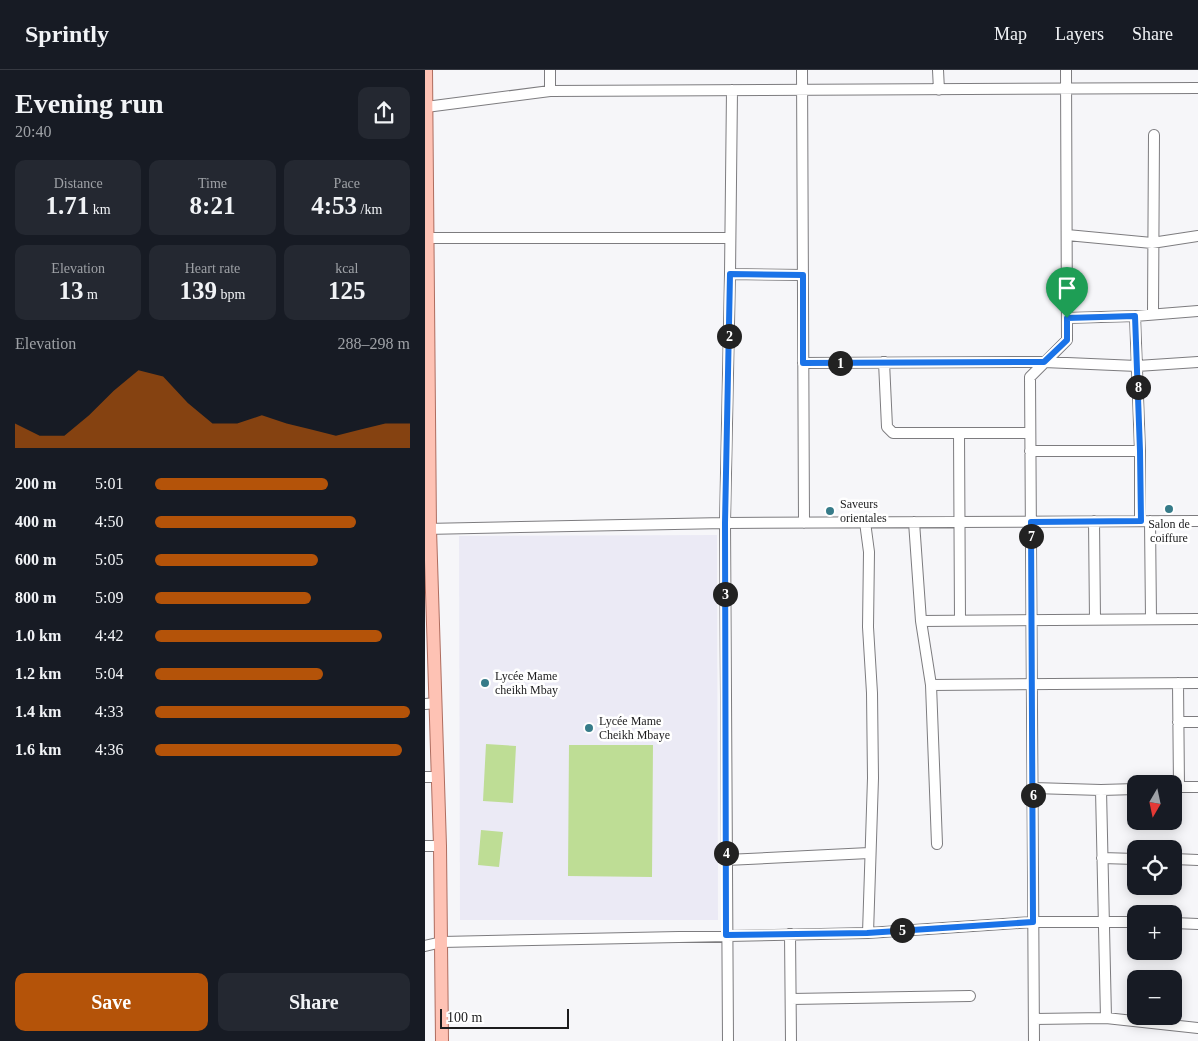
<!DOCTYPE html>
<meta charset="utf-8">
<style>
body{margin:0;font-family:Georgia,serif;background:#242831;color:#f1f3f6;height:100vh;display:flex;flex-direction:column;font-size:19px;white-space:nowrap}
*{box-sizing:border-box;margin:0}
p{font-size:16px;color:#9ea1a6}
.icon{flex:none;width:28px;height:28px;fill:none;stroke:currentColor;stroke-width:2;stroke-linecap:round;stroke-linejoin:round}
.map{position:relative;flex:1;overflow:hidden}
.drawer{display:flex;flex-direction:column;background:#171b24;width:425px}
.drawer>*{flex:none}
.needle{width:32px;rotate:189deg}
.buttons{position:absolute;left:702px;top:705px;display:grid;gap:10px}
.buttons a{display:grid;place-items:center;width:55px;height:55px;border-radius:10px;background:#171b24;box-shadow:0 2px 12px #0003;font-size:25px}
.scale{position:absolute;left:15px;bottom:12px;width:129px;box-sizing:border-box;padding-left:5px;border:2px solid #1c1c1d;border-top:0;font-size:14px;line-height:18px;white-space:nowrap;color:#1c1c1d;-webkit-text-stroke:4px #fff;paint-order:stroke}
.pin{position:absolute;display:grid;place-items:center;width:42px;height:42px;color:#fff;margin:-51px -21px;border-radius:50% 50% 50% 0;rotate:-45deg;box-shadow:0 0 5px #0007}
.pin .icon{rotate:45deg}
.km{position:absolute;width:25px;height:25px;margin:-12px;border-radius:50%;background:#222;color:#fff;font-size:14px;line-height:25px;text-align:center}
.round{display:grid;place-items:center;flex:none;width:52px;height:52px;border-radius:10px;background:#242831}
.headline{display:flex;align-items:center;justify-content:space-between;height:85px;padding:0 15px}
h1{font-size:28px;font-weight:700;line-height:38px}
.stats{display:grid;grid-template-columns:repeat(3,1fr);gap:8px;height:85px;padding:5px 15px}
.stats div{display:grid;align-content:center;border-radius:10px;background:#242831;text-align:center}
.stats b{font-size:25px;font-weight:700}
.stats small{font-size:14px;font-weight:400}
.stats p{font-size:14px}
.chart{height:140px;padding:10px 15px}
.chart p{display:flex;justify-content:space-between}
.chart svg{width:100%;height:90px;margin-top:5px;fill:#b45309;opacity:.7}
.action{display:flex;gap:10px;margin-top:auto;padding:10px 15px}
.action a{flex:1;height:58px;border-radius:10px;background:#b45309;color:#fff;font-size:20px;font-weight:700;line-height:58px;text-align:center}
.action a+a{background:#242831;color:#f1f3f6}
ul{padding:0 15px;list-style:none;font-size:16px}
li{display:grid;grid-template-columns:80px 60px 1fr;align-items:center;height:38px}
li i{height:12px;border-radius:6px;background:#b45309}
header{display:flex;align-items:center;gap:30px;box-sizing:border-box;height:70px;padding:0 25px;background:#171b24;border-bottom:1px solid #363941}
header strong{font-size:24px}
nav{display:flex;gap:28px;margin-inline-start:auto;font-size:18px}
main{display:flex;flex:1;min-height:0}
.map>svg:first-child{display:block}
</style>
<header>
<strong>Sprintly</strong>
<nav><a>Map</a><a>Layers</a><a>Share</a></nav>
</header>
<main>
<section class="drawer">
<div class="headline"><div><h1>Evening run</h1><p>20:40</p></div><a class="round"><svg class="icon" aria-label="share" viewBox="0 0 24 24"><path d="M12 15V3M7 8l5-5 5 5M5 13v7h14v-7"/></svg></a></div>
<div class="stats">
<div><p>Distance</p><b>1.71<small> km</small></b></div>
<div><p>Time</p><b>8:21</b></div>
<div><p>Pace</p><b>4:53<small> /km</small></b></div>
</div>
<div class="stats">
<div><p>Elevation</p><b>13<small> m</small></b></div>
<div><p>Heart rate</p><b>139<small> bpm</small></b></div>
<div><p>kcal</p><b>125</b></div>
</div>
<div class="chart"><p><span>Elevation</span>288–298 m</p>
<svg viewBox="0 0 160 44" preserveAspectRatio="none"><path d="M0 44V32L10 38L20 38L30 28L40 16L50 6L60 9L70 22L80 32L90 32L100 28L110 32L120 35L130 38L140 35L150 32L160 32V44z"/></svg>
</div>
<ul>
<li><b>200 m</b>5:01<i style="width:68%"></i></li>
<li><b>400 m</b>4:50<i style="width:79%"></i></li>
<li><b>600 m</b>5:05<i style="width:64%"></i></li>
<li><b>800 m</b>5:09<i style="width:61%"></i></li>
<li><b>1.0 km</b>4:42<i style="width:89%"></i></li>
<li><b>1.2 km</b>5:04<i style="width:66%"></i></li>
<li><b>1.4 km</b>4:33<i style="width:100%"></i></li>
<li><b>1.6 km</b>4:36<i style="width:97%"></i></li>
</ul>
<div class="action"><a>Save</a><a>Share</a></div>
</section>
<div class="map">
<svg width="773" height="971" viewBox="0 0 773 971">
<rect width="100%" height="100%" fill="#f6f6f9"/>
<path fill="#ebeaf5" d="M 292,465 L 293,850 L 35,850 L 34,466 Z"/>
<path fill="#bedd95" d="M 61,674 L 91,676 L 88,733 L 58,731 Z
M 144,675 L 228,675 L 227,807 L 143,806 Z
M 56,760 L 78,762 L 74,797 L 53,795 Z"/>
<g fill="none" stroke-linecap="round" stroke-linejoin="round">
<defs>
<path id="minor" d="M 125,0 L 125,21
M 377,0 L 379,453
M 513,0 L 514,20
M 1,37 L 125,21 L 773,18
M 642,165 L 727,173 L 773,166
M 1,168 L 305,168
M 305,204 L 378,205
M 728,244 L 729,65
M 710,246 L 715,381 L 715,451
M 642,248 L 710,246 L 773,241
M 459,292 L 462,357 L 468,363 L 605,363
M 378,293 L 619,292 L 712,296 L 773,292
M 534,363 L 535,550
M 605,381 L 715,381
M 669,451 L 670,550
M 725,451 L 726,549
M 440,452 L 444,482 L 443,557 L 447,623 L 448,708 L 443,863
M 489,452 L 496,551 L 506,615 L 512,774
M 0,459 L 300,453 L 773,451
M 496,551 L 773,549
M 753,613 L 754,717
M 506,615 L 773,613
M 0,634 L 11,633
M 753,652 L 773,652
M 0,707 L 13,707
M 749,717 L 773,717
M 608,718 L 676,720 L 711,719
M 676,720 L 681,948
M 0,776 L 15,776
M 677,788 L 711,789
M 749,789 L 773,790
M 301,790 L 444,783
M 749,853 L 773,854
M 365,864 L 366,971
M 0,876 L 17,872 L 443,863 L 608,852 L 711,852
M 366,929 L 545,926
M 609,949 L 681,948 L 773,958
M 303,971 L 300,453 L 305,204 L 307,20
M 609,971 L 605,307 L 642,270 L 641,0"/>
<path id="major" d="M 1,0 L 5,459 L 15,776 L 17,971"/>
</defs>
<use href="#minor" stroke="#7d7c7f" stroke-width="12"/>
<use href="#major" stroke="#af6d5f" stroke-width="14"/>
<use href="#minor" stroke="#fff" stroke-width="10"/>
<use href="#major" stroke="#fec2b4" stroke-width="12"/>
</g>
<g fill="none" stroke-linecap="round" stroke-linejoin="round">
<defs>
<path id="route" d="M 305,204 L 378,205 L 378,293 L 619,292 L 642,270 L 642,248 L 710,246 L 715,381 L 716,451 L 606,452 L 608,852 L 442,863 L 301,865 L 300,453 Z"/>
</defs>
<use href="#route" stroke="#fff" stroke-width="10"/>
<use href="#route" stroke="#1a73e8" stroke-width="6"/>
</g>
<g fill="#367b89" stroke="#fff" stroke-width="2">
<circle cx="744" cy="439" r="5"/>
<circle cx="405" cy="441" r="5"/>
<circle cx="60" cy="613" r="5"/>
<circle cx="164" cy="658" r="5"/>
</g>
<g text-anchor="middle" stroke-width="5" stroke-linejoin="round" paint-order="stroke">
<g font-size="12" fill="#1c1c1d" stroke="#fff" text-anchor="start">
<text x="415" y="438">Saveurs<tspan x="415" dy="14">orientales</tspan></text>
<text x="744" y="458" text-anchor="middle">Salon de<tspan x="744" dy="14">coiffure</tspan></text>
<text x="70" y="610">Lycée Mame<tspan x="70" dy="14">cheikh Mbay</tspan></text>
<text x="174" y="655">Lycée Mame<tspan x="174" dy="14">Cheikh Mbaye</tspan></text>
</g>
</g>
</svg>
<div class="buttons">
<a><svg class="needle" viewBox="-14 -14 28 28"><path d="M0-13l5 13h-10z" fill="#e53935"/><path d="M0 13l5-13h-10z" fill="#9ea1a6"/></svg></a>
<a><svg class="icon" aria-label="locate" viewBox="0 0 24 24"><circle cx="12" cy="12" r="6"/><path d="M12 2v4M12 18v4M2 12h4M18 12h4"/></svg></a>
<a>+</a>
<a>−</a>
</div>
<div class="scale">100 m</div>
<div class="pin" style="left:642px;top:248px;background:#1e9e55"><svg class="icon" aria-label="arrive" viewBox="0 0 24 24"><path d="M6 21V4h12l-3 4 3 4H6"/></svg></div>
<b class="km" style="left:415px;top:293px">1</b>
<b class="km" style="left:304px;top:266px">2</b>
<b class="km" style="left:300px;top:524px">3</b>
<b class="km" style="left:301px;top:783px">4</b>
<b class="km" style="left:477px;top:860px">5</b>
<b class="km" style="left:608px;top:725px">6</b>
<b class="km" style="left:606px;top:466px">7</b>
<b class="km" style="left:713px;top:317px">8</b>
</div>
</main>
